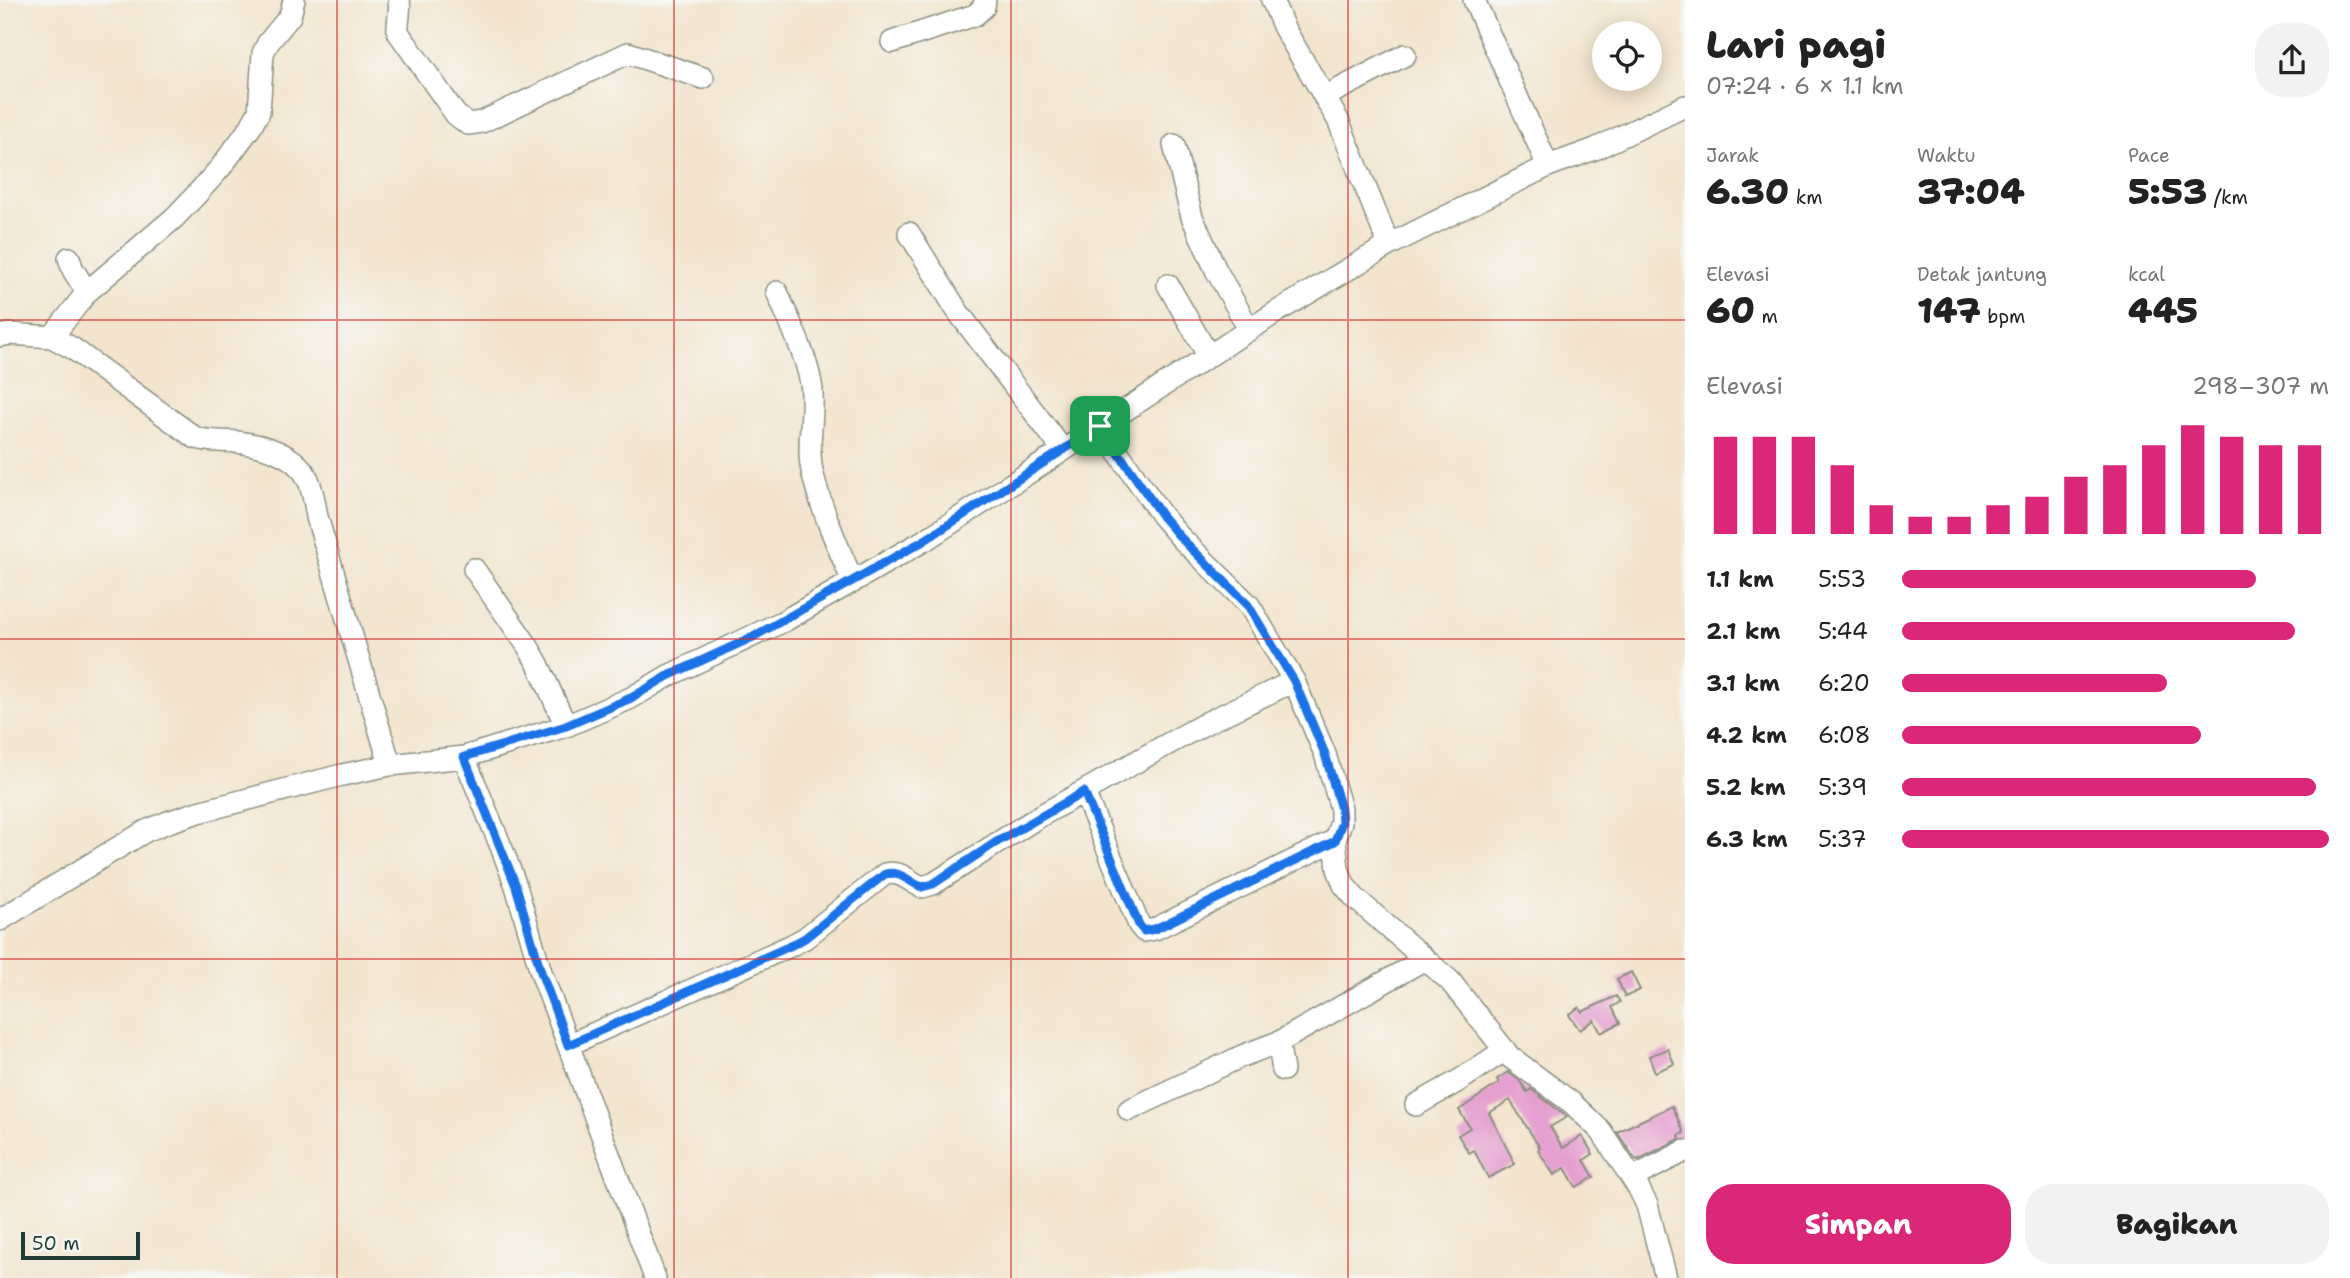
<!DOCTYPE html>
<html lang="id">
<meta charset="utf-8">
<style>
body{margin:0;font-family:"Shantell Sans",sans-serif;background:#f2f2f2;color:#222;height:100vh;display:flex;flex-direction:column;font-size:26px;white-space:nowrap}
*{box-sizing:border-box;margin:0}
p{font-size:23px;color:#767676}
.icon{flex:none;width:38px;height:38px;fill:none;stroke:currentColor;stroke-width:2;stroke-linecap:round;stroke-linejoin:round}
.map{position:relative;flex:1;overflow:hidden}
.side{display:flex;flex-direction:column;background:#fff;width:665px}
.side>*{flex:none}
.fabs{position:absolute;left:1592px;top:21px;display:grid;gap:14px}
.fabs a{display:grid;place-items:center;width:70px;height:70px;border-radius:50%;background:#fff;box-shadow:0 4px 18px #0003;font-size:35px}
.scale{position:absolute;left:21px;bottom:18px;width:119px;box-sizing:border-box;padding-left:7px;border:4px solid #1f3d34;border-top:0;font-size:19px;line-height:24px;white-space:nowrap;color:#1f3d34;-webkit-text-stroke:5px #f6f6f2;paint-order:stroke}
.pin{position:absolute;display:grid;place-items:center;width:60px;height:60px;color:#fff;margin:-30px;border-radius:14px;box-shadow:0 4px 10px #0006}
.round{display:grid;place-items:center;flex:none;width:74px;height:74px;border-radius:28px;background:#f2f2f2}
.summary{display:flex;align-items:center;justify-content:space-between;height:119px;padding:0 21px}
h1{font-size:38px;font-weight:800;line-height:52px}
.figures{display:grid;grid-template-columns:repeat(3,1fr);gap:10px;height:119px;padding:7px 21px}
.figures div{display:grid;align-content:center}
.figures b{font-size:35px;font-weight:800}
.figures small{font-size:19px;font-weight:400}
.figures p{font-size:19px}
.chart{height:196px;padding:14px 21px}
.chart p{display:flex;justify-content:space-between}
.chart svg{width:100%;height:126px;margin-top:7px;stroke:#db2777;stroke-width:6}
.button{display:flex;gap:14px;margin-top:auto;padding:14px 21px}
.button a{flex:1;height:80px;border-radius:28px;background:#db2777;color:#fff;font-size:28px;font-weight:800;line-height:80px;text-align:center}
.button a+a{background:#f2f2f2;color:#222}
ul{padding:0 21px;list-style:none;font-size:23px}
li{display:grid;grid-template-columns:112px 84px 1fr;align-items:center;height:52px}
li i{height:18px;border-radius:9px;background:#db2777}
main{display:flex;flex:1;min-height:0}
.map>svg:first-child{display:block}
</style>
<main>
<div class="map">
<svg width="1685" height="1278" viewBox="0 0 1685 1278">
<rect width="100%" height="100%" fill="#f6f6f2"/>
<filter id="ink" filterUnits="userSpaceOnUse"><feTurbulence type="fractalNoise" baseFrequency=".0143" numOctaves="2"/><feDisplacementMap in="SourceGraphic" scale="14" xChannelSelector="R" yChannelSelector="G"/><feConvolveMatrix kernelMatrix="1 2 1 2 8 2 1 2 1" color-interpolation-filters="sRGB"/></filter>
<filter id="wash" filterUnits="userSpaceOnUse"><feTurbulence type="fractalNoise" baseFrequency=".00686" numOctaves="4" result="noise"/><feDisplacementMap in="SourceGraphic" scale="28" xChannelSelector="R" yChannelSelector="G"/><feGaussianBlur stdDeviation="1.57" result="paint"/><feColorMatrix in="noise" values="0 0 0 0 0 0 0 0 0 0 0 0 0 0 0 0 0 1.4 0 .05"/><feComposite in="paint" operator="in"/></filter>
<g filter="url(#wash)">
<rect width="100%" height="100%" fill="#f3e4ce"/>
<g id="blocks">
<path fill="#e6a0d0" d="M 1631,972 L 1640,990 L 1625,997 L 1617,979 Z
M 1616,996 L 1620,1002 L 1612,1007 L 1620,1023 L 1601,1033 L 1594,1020 L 1580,1030 L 1569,1015 L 1579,1007 L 1582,1012 Z
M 1668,1049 L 1674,1064 L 1655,1072 L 1649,1056 Z
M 1508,1072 L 1519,1080 L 1527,1092 L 1531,1089 L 1567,1117 L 1550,1127 L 1563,1148 L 1582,1136 L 1593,1154 L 1584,1160 L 1594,1177 L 1576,1187 L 1565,1168 L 1554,1175 L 1538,1150 L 1540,1148 L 1510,1100 L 1489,1113 L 1515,1164 L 1488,1178 L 1474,1150 L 1469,1153 L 1458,1135 L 1470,1128 L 1459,1110 L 1499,1083 L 1497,1079 Z
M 1672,1106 L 1684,1133 L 1679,1135 L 1680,1139 L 1638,1160 L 1635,1159 L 1617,1132 Z"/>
</g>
</g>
<g filter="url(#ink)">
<use href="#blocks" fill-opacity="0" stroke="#899081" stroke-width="2"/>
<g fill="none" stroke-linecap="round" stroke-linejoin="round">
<defs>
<path id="minor" d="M 399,0 C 401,11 397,21 398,32 L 456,115 L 468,124 L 482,122 L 628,53 L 703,78
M 1272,0 L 1284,28 L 1338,120 L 1389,245
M 1474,0 L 1548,166
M 892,42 L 975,15 L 984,7 L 985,0
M 1324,97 L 1405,55
M 1174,145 L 1192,217 L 1216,270 L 1249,329
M 909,233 L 958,312 L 1063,450
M 69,258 L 73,270 L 87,292
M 1168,285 L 1208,355
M 777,292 C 789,321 805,352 811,383 C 816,413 805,445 813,475 C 822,511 838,547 853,582
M 0,336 L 10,334 L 52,337 L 72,348 L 194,437 C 209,443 222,440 237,442 C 263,445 296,454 308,479 C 313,491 315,504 317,517 L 390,765
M 52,337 L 87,292 L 174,218 L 196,195 L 221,167 L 250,128 L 259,112 L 263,53 L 268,43 L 290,16 L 294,0
M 1100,426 L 1162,516 L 1181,538 L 1249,605 L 1294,681 L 1325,754 L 1341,809 L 1341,822 L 1335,840 L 1338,869 L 1344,885 L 1355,898 L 1450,981 L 1510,1057 L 1572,1103 L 1601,1131 L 1639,1189 L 1647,1205 L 1666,1278
M 474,569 L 527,645 L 538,664 L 566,726
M 464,757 L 566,726 L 631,698 L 668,676 L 784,621 L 925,540 L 1278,311 L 1389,245 L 1548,166 L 1595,149 L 1685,106
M 1084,792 L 1139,925 L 1144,931 L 1155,929 L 1335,840
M 0,920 L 109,853 L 146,831 L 168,822 L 198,812 L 342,775 L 390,765 L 464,757 L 502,849 L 516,886 L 541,972 L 655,1278
M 568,1045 L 790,946 L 805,938 L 885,874 C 901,870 908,881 922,887 L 933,884 L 1040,816 L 1157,750 L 1208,722 L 1294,681
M 1283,1070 L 1279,1047 L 1281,1041 L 1425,959
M 1416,1105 L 1460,1080 L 1505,1050
M 1129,1110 L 1242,1056 L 1281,1041
M 1632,1178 L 1685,1151"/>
</defs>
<use href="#minor" stroke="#899081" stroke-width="24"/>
<use href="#minor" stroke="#fff" stroke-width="21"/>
</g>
</g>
<g fill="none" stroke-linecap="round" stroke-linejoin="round" filter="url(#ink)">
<defs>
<path id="route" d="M 1100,426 L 1162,516 L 1181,538 L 1248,605 L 1294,681 L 1325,754 L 1341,809 L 1342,822 L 1335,841 L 1155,929 L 1144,931 L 1139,925 L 1084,792 L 995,843 L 933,884 L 922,887 C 908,882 901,870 885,874 L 805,938 L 790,946 L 568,1045 L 541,972 L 516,886 L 464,757 L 566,726 L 631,698 L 668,676 L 751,638 L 925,540 Z"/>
</defs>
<use href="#route" stroke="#fff" stroke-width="14"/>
<use href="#route" stroke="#1a73e8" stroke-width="9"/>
</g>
<path fill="none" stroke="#d62828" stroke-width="2" stroke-opacity="0.55" d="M 337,0 L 337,1278M 674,0 L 674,1278M 1011,0 L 1011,1278M 1348,0 L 1348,1278M 0,320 L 1685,320M 0,639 L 1685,639M 0,959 L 1685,959"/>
</svg>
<div class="fabs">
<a><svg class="icon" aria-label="locate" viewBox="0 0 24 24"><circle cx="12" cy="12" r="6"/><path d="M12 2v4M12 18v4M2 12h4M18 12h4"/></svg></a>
</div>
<div class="scale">50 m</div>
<div class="pin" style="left:1100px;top:426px;background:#1e9e55"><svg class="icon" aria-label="arrive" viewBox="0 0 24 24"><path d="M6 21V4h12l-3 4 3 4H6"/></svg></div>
</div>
<section class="side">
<div class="summary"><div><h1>Lari pagi</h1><p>07:24 · 6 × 1.1 km</p></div><a class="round"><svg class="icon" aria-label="share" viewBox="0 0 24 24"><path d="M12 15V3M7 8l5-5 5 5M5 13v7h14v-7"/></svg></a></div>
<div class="figures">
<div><p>Jarak</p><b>6.30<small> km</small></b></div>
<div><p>Waktu</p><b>37:04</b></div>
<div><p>Pace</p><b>5:53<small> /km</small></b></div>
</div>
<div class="figures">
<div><p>Elevasi</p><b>60<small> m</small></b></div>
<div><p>Detak jantung</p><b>147<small> bpm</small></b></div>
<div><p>kcal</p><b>445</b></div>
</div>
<div class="chart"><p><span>Elevasi</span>298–307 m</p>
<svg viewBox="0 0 160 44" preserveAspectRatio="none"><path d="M5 44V10M15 44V10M25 44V10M35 44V20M45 44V34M55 44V38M65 44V38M75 44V34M85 44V31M95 44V24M105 44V20M115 44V13M125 44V6M135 44V10M145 44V13M155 44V13"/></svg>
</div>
<ul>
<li><b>1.1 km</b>5:53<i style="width:83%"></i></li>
<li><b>2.1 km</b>5:44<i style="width:92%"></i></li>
<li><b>3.1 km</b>6:20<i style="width:62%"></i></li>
<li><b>4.2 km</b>6:08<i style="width:70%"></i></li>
<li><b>5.2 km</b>5:39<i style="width:97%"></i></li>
<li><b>6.3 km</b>5:37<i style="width:100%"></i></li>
</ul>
<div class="button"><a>Simpan</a><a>Bagikan</a></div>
</section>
</main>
